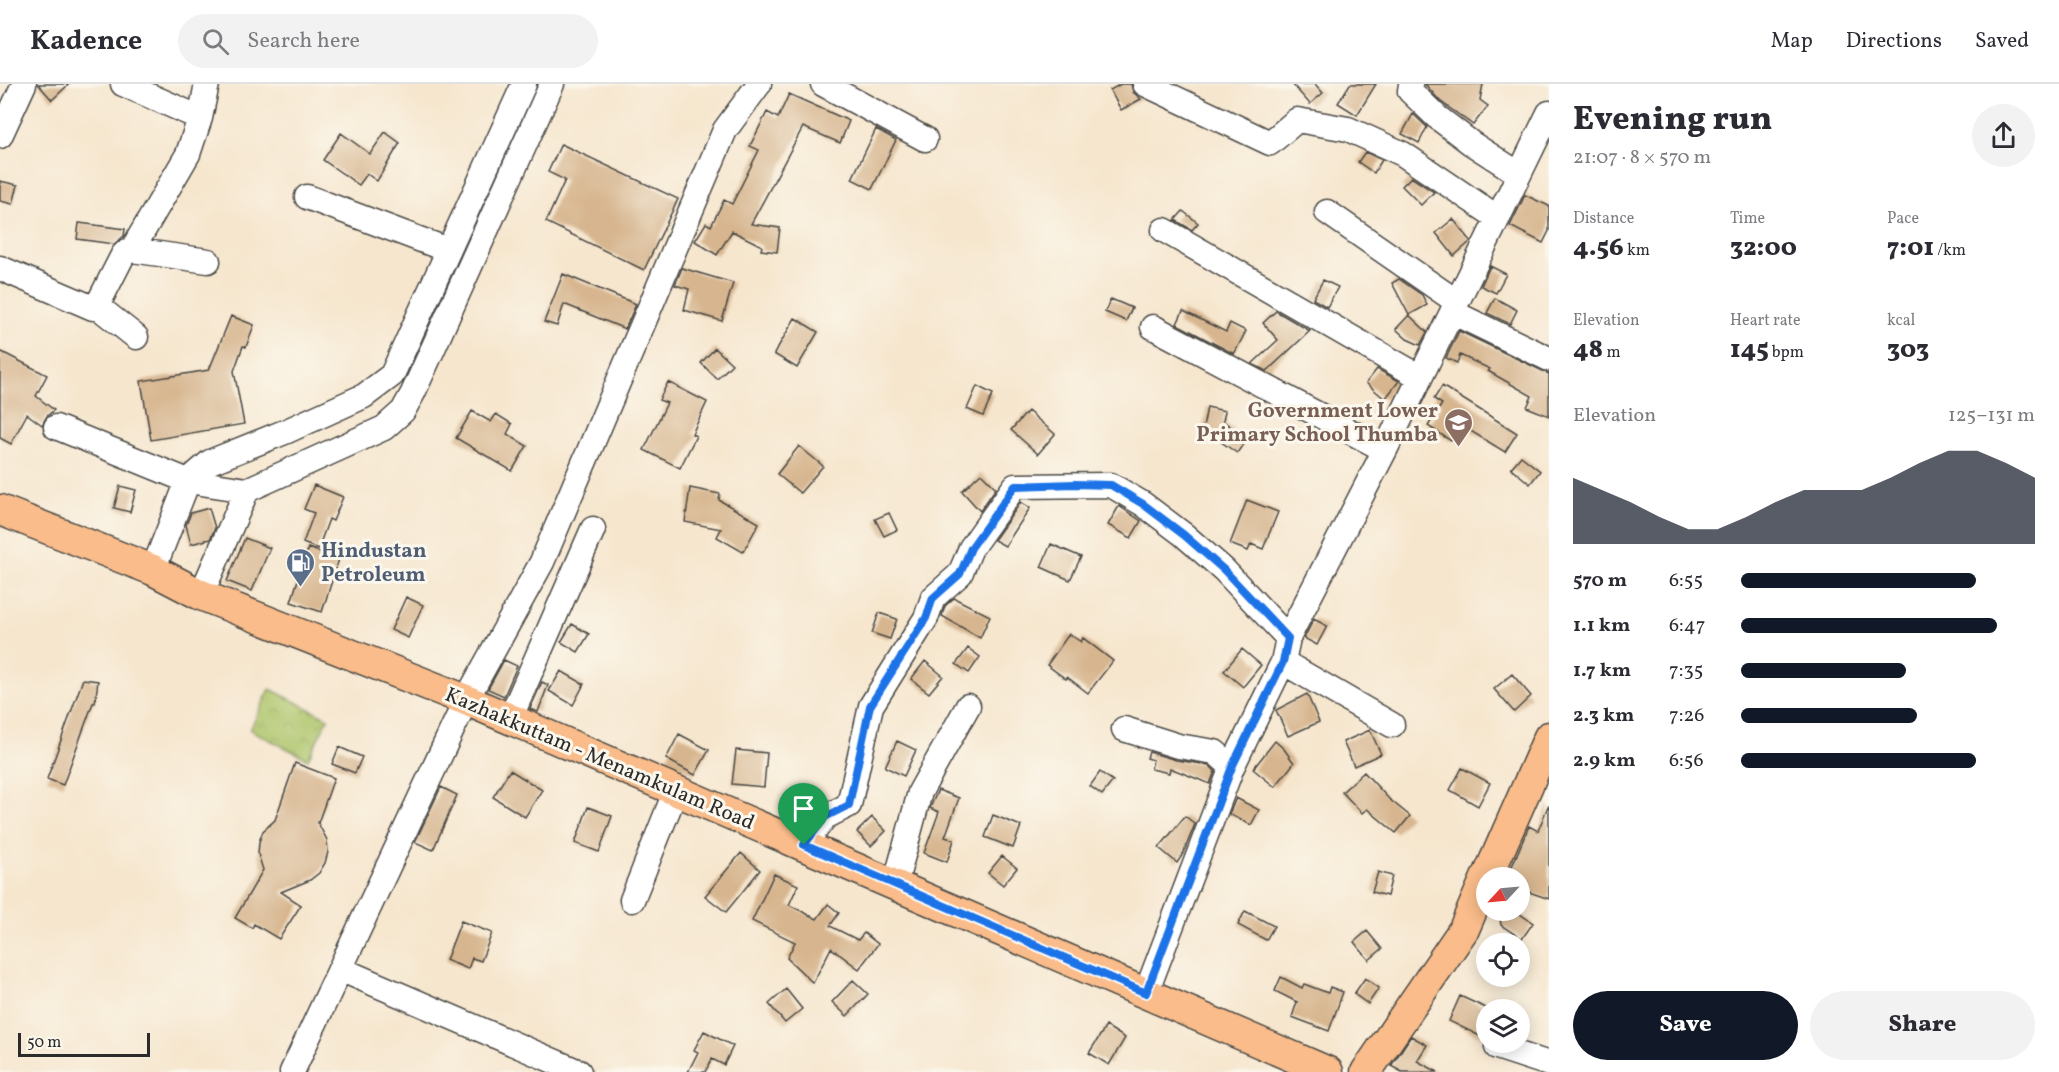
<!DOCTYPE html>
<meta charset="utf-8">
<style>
body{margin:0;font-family:Vollkorn,serif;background:#f2f2f3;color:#2b2b33;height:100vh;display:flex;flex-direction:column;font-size:22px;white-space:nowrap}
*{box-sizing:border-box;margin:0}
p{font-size:20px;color:#7c7c81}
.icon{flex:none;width:33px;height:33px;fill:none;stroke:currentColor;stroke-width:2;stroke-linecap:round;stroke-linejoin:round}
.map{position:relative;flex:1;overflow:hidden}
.side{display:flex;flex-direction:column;background:#fff;width:510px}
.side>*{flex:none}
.needle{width:39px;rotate:244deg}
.controls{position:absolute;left:1476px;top:783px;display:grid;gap:12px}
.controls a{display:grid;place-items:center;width:54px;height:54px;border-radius:50%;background:#fff;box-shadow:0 3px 15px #0003;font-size:30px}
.scale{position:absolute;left:18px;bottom:15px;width:132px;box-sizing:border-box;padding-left:6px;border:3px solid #2b2b2b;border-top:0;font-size:16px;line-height:21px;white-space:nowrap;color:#2b2b2b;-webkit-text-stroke:4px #fbf7ec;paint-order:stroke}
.pin{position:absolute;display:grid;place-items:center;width:51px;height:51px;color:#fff;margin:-62px -26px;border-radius:50% 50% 50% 0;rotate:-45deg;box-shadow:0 0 6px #0007}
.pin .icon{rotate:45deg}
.round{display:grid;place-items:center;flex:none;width:63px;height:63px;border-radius:32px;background:#f2f2f3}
.summary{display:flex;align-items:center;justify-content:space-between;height:102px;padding:0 24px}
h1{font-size:33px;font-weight:800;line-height:45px}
.metrics{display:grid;grid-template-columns:repeat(3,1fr);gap:9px;height:102px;padding:6px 24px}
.metrics div{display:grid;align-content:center}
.metrics b{font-size:26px;font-weight:800}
.metrics small{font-size:16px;font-weight:400}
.metrics p{font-size:16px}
.chart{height:168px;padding:12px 24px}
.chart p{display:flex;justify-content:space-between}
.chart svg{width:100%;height:108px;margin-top:6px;fill:#111827;opacity:.7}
.primary-button{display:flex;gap:12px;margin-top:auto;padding:12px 24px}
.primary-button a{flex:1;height:69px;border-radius:36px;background:#111827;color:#fff;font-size:24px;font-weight:800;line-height:69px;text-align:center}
.primary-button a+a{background:#f2f2f3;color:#2b2b33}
ul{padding:0 24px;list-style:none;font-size:20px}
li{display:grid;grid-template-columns:96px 72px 1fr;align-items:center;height:45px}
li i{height:15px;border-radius:8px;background:#111827}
header{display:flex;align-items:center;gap:36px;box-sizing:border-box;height:84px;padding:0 30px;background:#fff;border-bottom:2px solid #e1e1e2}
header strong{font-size:28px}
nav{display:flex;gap:33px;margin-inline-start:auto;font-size:21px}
.search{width:420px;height:54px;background:#f2f2f3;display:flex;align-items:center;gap:15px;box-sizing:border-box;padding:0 21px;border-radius:33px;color:#7c7c81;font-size:22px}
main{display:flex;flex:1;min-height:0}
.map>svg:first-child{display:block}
</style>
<header>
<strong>Kadence</strong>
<div class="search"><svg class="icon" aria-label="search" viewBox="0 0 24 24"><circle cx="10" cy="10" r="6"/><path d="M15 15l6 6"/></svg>Search here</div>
<nav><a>Map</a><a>Directions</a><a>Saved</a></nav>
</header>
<main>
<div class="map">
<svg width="1549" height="988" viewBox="0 0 1549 988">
<defs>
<pattern id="park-crowns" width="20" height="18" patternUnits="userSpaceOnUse" patternTransform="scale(1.5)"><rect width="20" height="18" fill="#aec56a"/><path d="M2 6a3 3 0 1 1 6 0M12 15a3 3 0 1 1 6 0" fill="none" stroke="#96a95c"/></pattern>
</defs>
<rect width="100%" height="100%" fill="#fbf7ec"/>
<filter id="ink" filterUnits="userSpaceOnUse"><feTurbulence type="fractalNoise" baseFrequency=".0167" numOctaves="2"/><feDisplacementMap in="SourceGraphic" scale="12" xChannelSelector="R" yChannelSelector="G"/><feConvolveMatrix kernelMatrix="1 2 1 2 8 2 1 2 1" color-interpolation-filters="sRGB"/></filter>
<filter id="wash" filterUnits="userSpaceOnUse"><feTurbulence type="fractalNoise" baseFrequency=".008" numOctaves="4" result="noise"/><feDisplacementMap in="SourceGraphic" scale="24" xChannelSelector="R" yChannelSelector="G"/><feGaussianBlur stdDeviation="1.35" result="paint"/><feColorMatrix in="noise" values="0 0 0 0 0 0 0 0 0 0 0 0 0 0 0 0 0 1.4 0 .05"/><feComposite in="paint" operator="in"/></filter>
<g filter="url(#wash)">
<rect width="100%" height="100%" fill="#f6e6ce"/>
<path fill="url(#park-crowns)" stroke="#6c784a" stroke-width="1.5" d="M 270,605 L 328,634 L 308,675 L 250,646 Z"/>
<g id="blocks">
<path fill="#d7b68f" d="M 38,0 L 69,0 L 52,16 Z
M 1121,0 L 1131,0 L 1133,8 L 1141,15 L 1121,26 L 1110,6 Z
M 1292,0 L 1315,0 L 1323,9 L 1310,20 Z
M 1350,0 L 1376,0 L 1357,31 L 1338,19 Z
M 1425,0 L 1483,0 L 1480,16 L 1488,22 L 1473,41 L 1440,17 Z
M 789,10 L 849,37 L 840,59 L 803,43 L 751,140 L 780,144 L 777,168 L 761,166 L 762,162 L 732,147 L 717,171 L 695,157 L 706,139 L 711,142 L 724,116 L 732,120 L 759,66 L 750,62 L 767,28 L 778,34 Z
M 1413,30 L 1427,43 L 1419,59 L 1402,50 Z
M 876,45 L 896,56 L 872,105 L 852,95 Z
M 385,48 L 400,59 L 377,97 L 367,90 L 359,101 L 323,76 L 341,49 L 370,70 Z
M 561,60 L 678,115 L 644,186 L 546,138 L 565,96 L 548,88 Z
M 1365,68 L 1382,76 L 1374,89 L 1358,78 Z
M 1411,93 L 1434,108 L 1421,121 L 1402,102 Z
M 0,97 L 18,101 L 13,120 L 0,117 Z
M 1525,111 L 1549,122 L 1549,147 L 1543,159 L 1510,142 Z
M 1183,127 L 1198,139 L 1192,146 L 1175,136 Z
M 1453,135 L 1471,157 L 1454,172 L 1436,149 Z
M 79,139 L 125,145 L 124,152 L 114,160 L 77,155 Z
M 1490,182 L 1506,190 L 1496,209 L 1481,202 Z
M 682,184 L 733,199 L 722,237 L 684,226 L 689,205 L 675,201 Z
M 563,190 L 636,220 L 625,245 L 564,220 L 557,242 L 544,238 Z
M 1399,195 L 1422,211 L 1427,221 L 1409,231 L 1392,199 Z
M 1323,196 L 1338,203 L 1327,223 L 1313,215 Z
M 1495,214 L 1517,226 L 1510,240 L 1487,229 Z
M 1111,215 L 1132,224 L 1126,237 L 1105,228 Z
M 1183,227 L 1226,248 L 1230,239 L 1246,247 L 1234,270 L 1177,240 Z
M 1276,227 L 1310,247 L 1267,287 L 1252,280 L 1278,256 L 1263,239 Z
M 1409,231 L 1427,248 L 1420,261 L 1407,255 L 1396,245 Z
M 231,232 L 254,241 L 246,263 L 243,262 L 234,287 L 244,340 L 151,356 L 141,297 L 209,286 Z
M 795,234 L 818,248 L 797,284 L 774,270 Z
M 1459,247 L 1549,290 L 1549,332 L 1527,323 L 1532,312 L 1488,287 L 1490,285 L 1460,271 L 1457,279 L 1446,274 Z
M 715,264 L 732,280 L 717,295 L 701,279 Z
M 0,267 L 47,291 L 36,312 L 54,326 L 47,332 L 42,341 L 27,330 L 11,360 L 0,354 Z
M 1377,285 L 1399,297 L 1385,315 L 1366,299 Z
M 668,298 L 707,318 L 692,350 L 696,352 L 680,384 L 644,366 L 667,319 L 659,316 Z
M 977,302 L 993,310 L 983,332 L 967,325 Z
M 1442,302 L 1517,349 L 1505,368 L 1461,341 L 1451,357 L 1428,342 L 1442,320 L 1434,315 Z
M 1207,323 L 1225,327 L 1223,337 L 1247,355 L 1237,369 L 1211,351 L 1202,349 Z
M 472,327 L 491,338 L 496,330 L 512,340 L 507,350 L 527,362 L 512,387 L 456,354 Z
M 1028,327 L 1055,350 L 1038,370 L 1011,346 Z
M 799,362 L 823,382 L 800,409 L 777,390 Z
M 1521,372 L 1540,387 L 1530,400 L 1511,384 Z
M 981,389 L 996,404 L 980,427 L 962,407 Z
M 314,401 L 343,413 L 333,437 L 329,435 L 318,465 L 303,459 L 314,429 L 304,425 Z
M 120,402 L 136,406 L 130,428 L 114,424 Z
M 690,404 L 720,410 L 719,416 L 759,439 L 743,468 L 717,453 L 721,445 L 685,438 Z
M 1247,416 L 1278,428 L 1263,465 L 1251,460 L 1248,467 L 1230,460 Z
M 1021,418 L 1030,424 L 1005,462 L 994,456 Z
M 1119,422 L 1141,437 L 1131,454 L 1108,441 Z
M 209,424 L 215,444 L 210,455 L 191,460 L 186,441 L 191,429 Z
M 889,429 L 897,446 L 884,452 L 875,435 Z
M 245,454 L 270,464 L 252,507 L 227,497 Z
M 1051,460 L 1081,473 L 1070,496 L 1041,483 Z
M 308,464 L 339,475 L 322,528 L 291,518 Z
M 406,513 L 423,521 L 408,554 L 391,546 Z
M 954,514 L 990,532 L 980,554 L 942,532 L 945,522 Z
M 879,529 L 897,535 L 890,555 L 872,549 Z
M 1314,535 L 1327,542 L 1317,561 L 1304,554 Z
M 572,540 L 589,550 L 578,568 L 561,558 Z
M 1069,550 L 1081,558 L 1083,554 L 1113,577 L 1088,609 L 1067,593 L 1066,595 L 1047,581 Z
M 968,564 L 980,573 L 969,589 L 956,580 Z
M 1242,565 L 1261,581 L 1243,603 L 1224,587 Z
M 504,576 L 517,582 L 504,612 L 488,605 Z
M 925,577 L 943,592 L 929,609 L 911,595 Z
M 561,587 L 584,600 L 573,621 L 549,607 Z
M 1512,590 L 1531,612 L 1514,628 L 1494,605 Z
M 83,595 L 98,597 L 95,619 L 93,619 L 63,701 L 47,695 Z
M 542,598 L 548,601 L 538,628 L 530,625 Z
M 1307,610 L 1319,638 L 1288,652 L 1276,626 Z
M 1370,646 L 1381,670 L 1354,682 L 1343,658 Z
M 679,650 L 709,666 L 695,691 L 666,675 Z
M 897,657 L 916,666 L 904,692 L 885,683 Z
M 1275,657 L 1284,665 L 1294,679 L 1275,703 L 1253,685 Z
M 339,663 L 362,673 L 355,689 L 332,680 Z
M 736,666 L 767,669 L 764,703 L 732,700 Z
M 1149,668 L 1176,676 L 1209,681 L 1215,687 L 1210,700 L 1170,684 L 1169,689 L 1151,685 L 1153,676 L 1147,674 Z
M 295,679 L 334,694 L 318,739 L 327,756 L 328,768 L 325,779 L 319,789 L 310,796 L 281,808 L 301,821 L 279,855 L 254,840 L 252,844 L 235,834 L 263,786 L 258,770 L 259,758 L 263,747 L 275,736 Z
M 1462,684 L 1490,699 L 1478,722 L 1450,706 Z
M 510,686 L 542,706 L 525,733 L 493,713 Z
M 1100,688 L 1113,697 L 1102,711 L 1090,702 Z
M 1364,688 L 1389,715 L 1410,732 L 1396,749 L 1367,725 L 1362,729 L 1342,708 Z
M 441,703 L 457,711 L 433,766 L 415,758 Z
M 938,706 L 959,714 L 945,753 L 954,756 L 947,778 L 924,769 L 939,728 L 930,724 Z
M 1236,714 L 1259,726 L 1251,741 L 1229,730 Z
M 1548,722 L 1549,722 L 1549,815 L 1520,805 L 1520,794 L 1507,794 L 1529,742 L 1538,747 Z
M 588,723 L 612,732 L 599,768 L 575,759 Z
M 993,731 L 1021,742 L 1013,764 L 985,753 Z
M 1185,732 L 1195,740 L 1183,770 L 1177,779 L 1159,764 Z
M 872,733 L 886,747 L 871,762 L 857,748 Z
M 741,769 L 760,786 L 726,828 L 705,812 Z
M 1002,772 L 1017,784 L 1003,801 L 988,789 Z
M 1378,788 L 1392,792 L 1387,812 L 1372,808 Z
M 774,790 L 798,801 L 789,821 L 817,835 L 828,820 L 839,829 L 830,842 L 858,856 L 864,849 L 878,860 L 859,885 L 831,864 L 813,899 L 787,874 L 795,858 L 752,837 Z
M 1499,826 L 1514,826 L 1533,839 L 1522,855 L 1501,841 Z
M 1245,827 L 1274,842 L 1266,856 L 1238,841 Z
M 461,837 L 492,849 L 481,877 L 472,874 L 468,885 L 446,876 Z
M 1367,847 L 1382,865 L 1369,876 L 1354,858 Z
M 1281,893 L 1302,904 L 1304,900 L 1328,909 L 1330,903 L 1343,908 L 1329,947 L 1292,933 L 1297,918 L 1275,907 Z
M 1365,894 L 1379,904 L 1368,920 L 1354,910 Z
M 853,896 L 868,910 L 847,932 L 832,918 Z
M 786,905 L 802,925 L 785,939 L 769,920 Z
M 1460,912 L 1486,924 L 1486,955 L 1449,937 Z
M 1106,942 L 1125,954 L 1109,981 L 1089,969 Z
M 704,947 L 733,962 L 724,981 L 712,975 L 705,988 L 688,988 L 698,968 L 694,966 Z
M 1411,952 L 1427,961 L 1417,977 L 1438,988 L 1402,988 L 1391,982 Z"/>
</g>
</g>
<g filter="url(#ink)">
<use href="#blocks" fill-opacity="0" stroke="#494743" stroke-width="1.5"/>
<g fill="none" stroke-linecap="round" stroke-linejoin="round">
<defs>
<path id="minor" d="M 123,0 L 200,34 L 188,70 L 132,166
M 823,0 L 925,55
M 1145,0 L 1270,59 L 1297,36 L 1348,45 L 1403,70 L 1498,134
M 1411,0 L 1410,7 L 1437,33 L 1471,59 L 1519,90
M 200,34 L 207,0
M 0,52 L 24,0
M 307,113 L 448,166
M 1327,128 L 1457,218
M 1164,146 L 1420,293
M 0,184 L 93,224 L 97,222 L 123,171 L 127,167 L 132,166 L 208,177
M 97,222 L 136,253
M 1452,228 L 1549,275
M 1153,243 L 1385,366
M 56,343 L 188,397 L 247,406
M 153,486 L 188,397 L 210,378 L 287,347 L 364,312 L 392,291 L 524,0
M 201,511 L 247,406 L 384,344 L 403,327 L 413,309 L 552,0
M 1283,578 L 1392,641
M 510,635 L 593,445
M 1124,645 L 1178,662 L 1215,668 L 1232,683
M 804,761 L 825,733 L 849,721 L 871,622 L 926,534 L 933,514 L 960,490 L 971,464 L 1015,402 L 1111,401 L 1143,420 L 1184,451 L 1224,486 L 1288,554
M 895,801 L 920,708 L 968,622
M 632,816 L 676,706
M 340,885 L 579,988
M 1146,909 L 1232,683 L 1283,578 L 1288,554 L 1385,366 L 1549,29
M 1497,963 L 1549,980
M 292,988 L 466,616 L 542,478 L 725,46 L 759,0"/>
<path id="major" d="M 0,426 L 153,486 L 201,511 L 466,616 L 1328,988
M 1487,794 L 1549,653
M 1366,988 L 1464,845 L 1486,794"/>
</defs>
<use href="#minor" stroke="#494743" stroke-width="27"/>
<use href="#major" stroke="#494743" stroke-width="33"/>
<use href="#minor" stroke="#fff" stroke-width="24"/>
<use href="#major" stroke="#f9bc8a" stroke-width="30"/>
</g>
</g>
<g fill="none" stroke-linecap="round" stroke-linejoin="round" filter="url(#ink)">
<defs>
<path id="route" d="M 1074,400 L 1111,401 L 1143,420 L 1184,451 L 1224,486 L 1288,554 L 1283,578 L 1232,683 L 1146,909 L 804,761 L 825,733 L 849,721 L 870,622 L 926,534 L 933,514 L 960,490 L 971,464 L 1015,402 Z"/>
</defs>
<use href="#route" stroke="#fff" stroke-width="12"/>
<use href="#route" stroke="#1a73e8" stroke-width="8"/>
</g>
<defs>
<symbol id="school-pin" viewBox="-11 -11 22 30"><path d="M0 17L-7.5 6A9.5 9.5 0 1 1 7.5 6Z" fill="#8d6e63" stroke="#fbf7ec"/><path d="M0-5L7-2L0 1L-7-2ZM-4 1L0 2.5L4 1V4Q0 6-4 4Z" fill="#fff"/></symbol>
<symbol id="fuel-pin" viewBox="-11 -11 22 30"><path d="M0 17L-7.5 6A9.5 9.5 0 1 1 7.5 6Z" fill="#5c6f8a" stroke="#fbf7ec"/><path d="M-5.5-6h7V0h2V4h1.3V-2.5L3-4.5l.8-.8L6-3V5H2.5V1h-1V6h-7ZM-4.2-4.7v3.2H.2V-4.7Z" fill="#fff"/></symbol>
</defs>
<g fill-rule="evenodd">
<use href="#school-pin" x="1442" y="322" width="33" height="45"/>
<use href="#fuel-pin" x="284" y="462" width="33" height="45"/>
</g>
<g text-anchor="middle" stroke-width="6" stroke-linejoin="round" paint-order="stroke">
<g font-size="21" font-weight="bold" fill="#785e54" stroke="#fbf7ec" text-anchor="end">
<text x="1438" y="333">Government Lower<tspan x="1438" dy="24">Primary School Thumba</tspan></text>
</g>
<g font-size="21" font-weight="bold" fill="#4e5e75" stroke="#fbf7ec" text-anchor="start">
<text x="321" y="473">Hindustan<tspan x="321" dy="24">Petroleum</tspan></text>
</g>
<g font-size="21" fill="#2b2b2b" stroke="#fbf7ec">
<text transform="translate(600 674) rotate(23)" y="7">Kazhakkuttam - Menamkulam Road</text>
</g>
</g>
</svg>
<div class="controls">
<a><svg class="needle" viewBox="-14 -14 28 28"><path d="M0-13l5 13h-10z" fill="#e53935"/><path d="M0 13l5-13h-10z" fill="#7c7c81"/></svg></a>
<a><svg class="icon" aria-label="locate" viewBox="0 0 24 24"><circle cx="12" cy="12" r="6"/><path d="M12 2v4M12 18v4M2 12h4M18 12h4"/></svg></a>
<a><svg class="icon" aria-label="layers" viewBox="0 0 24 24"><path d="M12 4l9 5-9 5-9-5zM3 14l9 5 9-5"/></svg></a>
</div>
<div class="scale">50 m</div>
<div class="pin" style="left:804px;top:761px;background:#1e9e55"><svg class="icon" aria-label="arrive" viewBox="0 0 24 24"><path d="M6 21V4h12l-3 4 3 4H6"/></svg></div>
</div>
<section class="side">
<div class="summary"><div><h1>Evening run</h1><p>21:07 · 8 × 570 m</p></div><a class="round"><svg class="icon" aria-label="share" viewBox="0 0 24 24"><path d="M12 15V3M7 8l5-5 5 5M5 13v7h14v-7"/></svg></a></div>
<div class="metrics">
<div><p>Distance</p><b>4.56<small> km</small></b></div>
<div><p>Time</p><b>32:00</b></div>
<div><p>Pace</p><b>7:01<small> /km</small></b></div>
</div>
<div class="metrics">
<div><p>Elevation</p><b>48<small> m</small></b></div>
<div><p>Heart rate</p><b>145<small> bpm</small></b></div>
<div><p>kcal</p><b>303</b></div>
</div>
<div class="chart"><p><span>Elevation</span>125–131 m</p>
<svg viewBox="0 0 160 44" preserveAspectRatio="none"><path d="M0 44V17L10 22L20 27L30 33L40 38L50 38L60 33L70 27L80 22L90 22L100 22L110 17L120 11L130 6L140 6L150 11L160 17V44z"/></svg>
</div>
<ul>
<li><b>570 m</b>6:55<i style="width:80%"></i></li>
<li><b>1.1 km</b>6:47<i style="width:87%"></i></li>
<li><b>1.7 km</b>7:35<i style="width:56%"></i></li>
<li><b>2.3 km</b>7:26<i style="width:60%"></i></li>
<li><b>2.9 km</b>6:56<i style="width:80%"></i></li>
</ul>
<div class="primary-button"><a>Save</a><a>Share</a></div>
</section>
</main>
